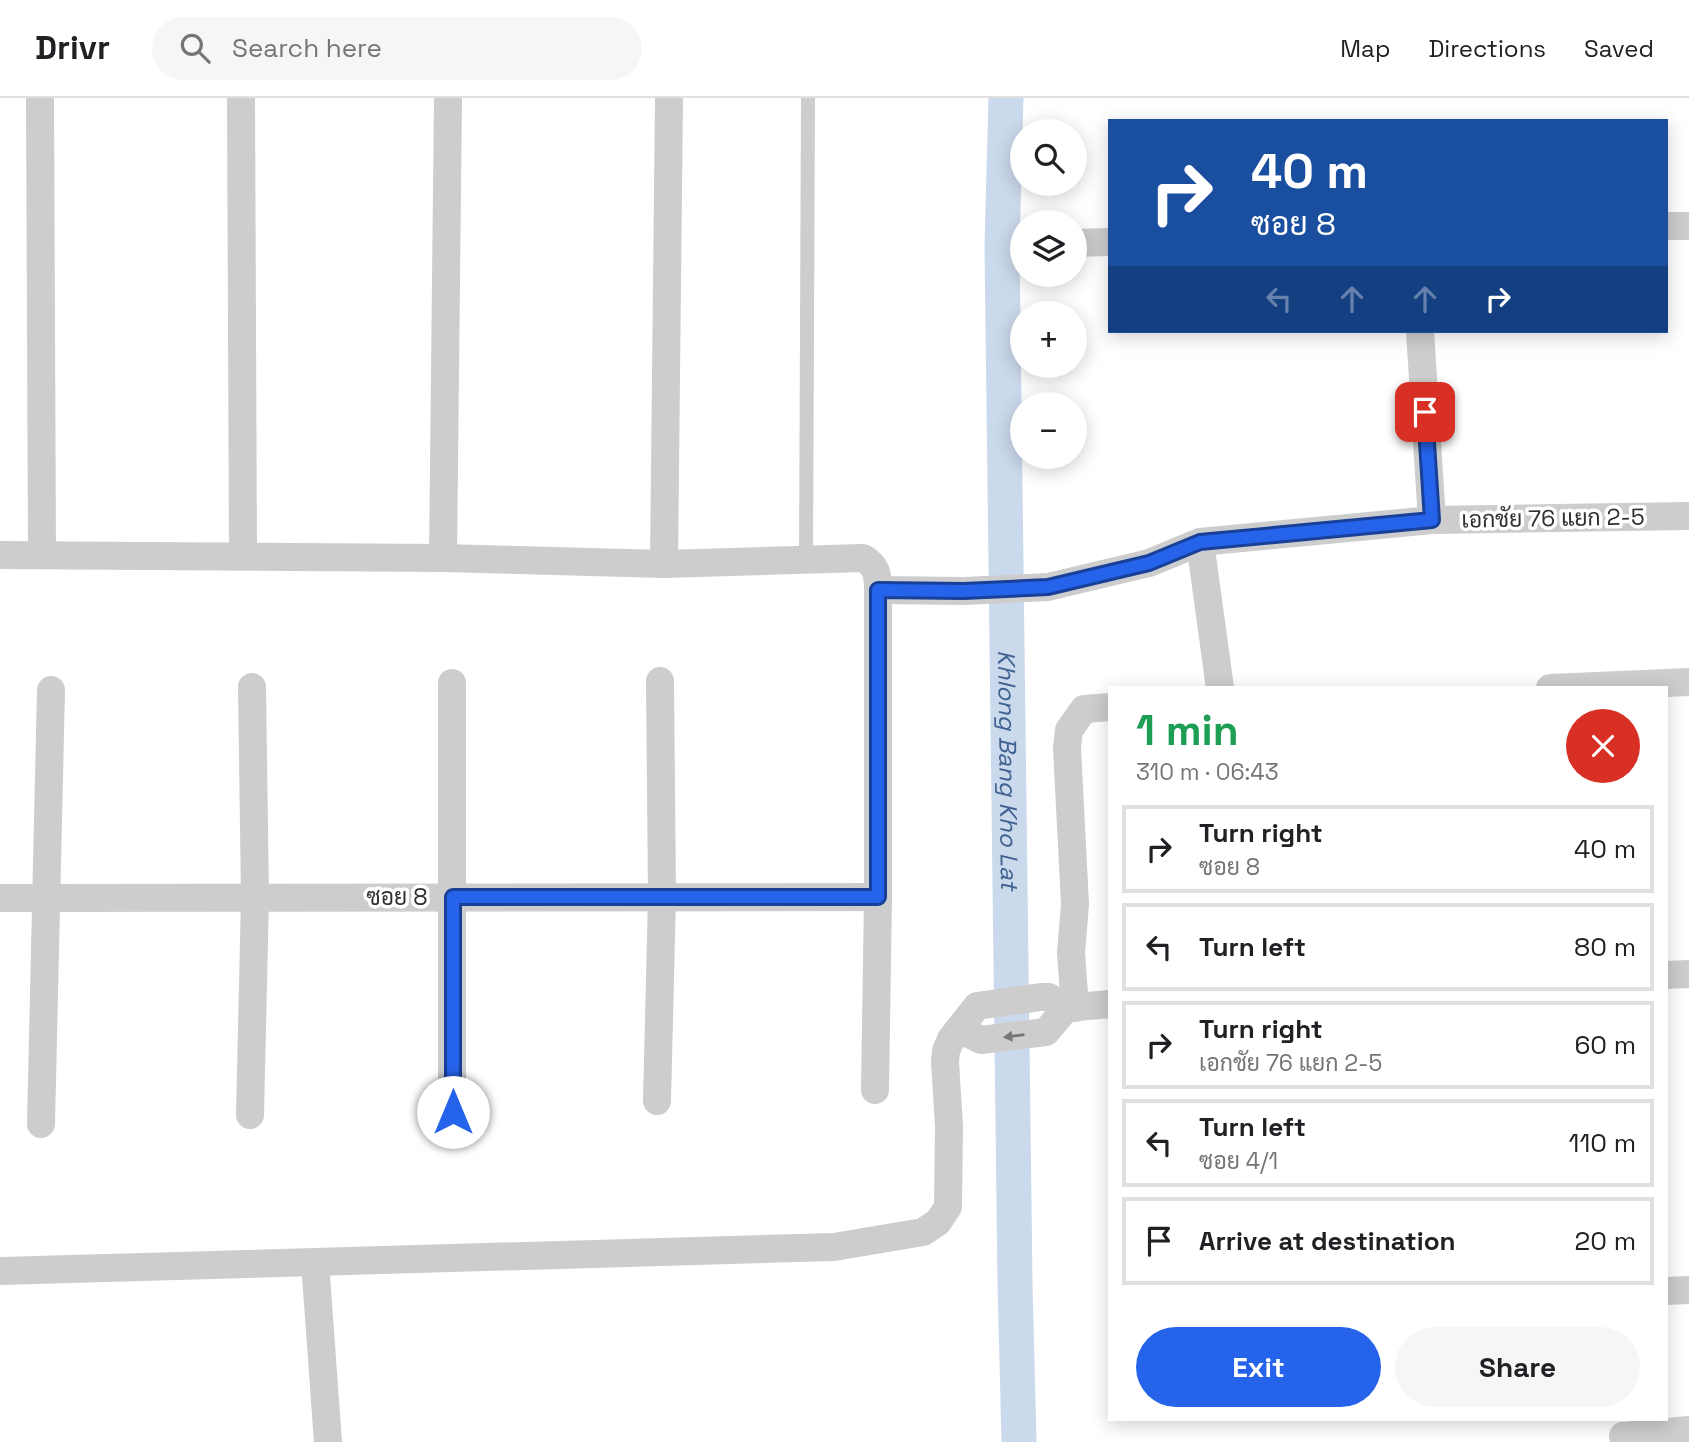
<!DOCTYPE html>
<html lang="en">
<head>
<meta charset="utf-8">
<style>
	:root { --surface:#fff; --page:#f6f6f6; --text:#202124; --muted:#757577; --line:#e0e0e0; --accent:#2563eb }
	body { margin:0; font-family:"Space Grotesk",Sarabun,sans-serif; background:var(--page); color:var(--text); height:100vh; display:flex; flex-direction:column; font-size:26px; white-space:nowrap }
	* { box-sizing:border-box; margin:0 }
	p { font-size:23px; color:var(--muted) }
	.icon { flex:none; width:38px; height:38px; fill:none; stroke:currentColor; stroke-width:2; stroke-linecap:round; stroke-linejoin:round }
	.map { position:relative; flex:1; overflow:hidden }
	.side { position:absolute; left:1108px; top:588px; width:560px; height:735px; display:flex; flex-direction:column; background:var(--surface); border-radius:0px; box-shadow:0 4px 18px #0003 }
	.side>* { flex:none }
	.guide { position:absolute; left:1108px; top:21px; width:560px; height:214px; border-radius:0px; box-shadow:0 4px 18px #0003; background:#1a4fa0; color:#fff; overflow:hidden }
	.controls { position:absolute; left:1010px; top:21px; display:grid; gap:14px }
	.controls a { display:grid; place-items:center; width:77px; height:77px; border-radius:50%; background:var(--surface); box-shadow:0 4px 18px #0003; font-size:35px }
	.pin { position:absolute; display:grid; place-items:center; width:60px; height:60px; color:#fff; margin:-30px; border-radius:14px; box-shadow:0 4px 10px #0006 }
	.me { position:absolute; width:77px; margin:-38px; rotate:0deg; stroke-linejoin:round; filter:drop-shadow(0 0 5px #0008) }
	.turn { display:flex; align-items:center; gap:24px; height:147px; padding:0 28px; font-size:32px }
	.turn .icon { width:91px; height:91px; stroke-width:2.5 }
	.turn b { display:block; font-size:49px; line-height:60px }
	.lanes { display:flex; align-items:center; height:66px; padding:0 28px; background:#0003; justify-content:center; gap:35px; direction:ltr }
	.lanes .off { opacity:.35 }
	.round { display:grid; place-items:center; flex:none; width:74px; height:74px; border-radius:37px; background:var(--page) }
	.summary { display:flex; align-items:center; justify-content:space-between; height:119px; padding:0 28px }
	h1 { font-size:42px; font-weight:700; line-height:52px; color:#1e9e55 }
	.action { display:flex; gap:14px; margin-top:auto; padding:14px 28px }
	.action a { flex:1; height:80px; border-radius:42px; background:var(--accent); color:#fff; font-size:28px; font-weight:700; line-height:80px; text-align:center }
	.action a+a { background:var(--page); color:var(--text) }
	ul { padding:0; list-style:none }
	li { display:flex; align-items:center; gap:21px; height:88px; margin:0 14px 10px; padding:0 14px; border:4px solid var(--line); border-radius:0px }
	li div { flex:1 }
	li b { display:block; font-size:26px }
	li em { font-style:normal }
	header { display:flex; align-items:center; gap:42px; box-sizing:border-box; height:98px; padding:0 35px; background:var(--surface); border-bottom:2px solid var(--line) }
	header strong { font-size:33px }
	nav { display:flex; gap:38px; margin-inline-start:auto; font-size:24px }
	.search { width:490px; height:63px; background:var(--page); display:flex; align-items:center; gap:18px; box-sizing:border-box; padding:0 24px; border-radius:38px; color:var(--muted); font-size:26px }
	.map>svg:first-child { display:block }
</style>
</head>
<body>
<header>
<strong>Drivr</strong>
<div class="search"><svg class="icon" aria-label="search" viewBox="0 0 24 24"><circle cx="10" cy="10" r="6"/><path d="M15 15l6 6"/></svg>Search here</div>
<nav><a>Map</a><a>Directions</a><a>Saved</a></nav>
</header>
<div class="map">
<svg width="1689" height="1344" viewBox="0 0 1689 1344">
	<rect width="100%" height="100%" fill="#fff"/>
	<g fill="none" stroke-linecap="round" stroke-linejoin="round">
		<path stroke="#cbd9ec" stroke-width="35" id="s1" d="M1006,0L1002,148L1015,1185L1019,1344"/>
		<path stroke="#cdcdcd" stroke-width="14" d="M806,462L808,0"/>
		<g stroke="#cdcdcd" stroke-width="28">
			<path d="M40,0L42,457"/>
			<path d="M241,0L243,457"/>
			<path d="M1666,128H1689"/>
			<path d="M1074,145L1110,144"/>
			<path d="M1420,233L1432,422"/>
			<path d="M1200,444L1220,590"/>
			<path d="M0,457L443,460L664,466L863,460C877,468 878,477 878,492V799L875,992"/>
			<path d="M443,460L448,0"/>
			<path d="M664,466L669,0"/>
			<path d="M878,492L964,493L1048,489L1149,465L1200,444L1432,422L1689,418"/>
			<path d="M452,585V1014"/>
			<path d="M1550,590L1689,584"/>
			<path d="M0,800L878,799"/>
			<path d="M1666,877L1689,876"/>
			<path d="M1066,910L1110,906"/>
			<path d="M1075,910L1071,855L1075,806L1067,650L1069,632L1084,611L1110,609"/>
			<path d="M959,931L981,942L1046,934L1066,910"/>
			<path d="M657,1003L662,798L660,583"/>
			<path d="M250,1017L255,799L252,589"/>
			<path d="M41,1026L51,592"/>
			<path d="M315,1164L328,1344"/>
			<path d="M0,1173L834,1149L923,1134L938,1124L948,1109L949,1029L945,963L946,953L951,941L977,908L1041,899H1049L1066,910"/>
			<path d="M1666,1193L1689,1192"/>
			<path d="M1623,1338L1689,1332"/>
		</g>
	</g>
	<defs><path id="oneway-solid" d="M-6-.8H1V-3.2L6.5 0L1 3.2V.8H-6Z" transform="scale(1.75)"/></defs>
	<use fill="#777" href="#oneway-solid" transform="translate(1014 938) rotate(173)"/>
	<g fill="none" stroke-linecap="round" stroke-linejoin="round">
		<defs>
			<path id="route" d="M453,1014V799H878V492L964,493L1048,489L1149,465L1200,444L1432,422L1425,314"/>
		</defs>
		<use href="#route" stroke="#184099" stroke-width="18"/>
		<use href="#route" stroke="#2563eb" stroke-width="12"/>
	</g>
	<g text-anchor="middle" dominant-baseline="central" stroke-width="7" stroke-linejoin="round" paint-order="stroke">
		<g font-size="23" fill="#303030" stroke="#fff">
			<text transform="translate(1553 420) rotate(-1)">เอกชัย 76 แยก 2-5</text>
			<text x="397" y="799">ซอย 8</text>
		</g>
		<g font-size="24" font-style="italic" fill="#3f6291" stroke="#fff">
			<text stroke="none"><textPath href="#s1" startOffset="672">Khlong Bang Kho Lat</textPath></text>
		</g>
	</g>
</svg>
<div class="controls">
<a><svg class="icon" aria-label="search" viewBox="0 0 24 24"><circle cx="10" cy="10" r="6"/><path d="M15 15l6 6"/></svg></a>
<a><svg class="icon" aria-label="layers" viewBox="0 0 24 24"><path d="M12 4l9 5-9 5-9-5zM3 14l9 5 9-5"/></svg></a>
<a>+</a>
<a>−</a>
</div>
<div class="pin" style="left:1425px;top:314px;background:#d93025"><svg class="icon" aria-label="arrive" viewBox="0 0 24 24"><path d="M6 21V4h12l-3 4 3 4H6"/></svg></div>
<svg class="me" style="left:453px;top:1014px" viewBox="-20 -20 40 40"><circle r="19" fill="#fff"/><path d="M0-13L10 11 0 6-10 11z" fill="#2563eb"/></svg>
<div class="guide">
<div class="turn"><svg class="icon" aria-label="right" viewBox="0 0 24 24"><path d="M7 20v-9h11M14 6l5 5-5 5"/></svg><div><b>40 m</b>ซอย 8</div></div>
<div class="lanes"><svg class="icon off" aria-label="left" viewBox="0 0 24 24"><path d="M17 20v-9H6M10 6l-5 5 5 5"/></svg><svg class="icon off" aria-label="ahead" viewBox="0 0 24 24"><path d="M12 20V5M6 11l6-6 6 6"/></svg><svg class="icon off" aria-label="ahead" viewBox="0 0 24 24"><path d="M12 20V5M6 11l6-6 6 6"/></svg><svg class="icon" aria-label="right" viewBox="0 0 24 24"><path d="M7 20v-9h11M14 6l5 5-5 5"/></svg></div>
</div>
<section class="side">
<div class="summary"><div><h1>1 min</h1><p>310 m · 06:43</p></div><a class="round" style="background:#d93025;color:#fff"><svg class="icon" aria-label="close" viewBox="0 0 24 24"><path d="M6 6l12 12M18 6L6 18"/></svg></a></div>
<ul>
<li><svg class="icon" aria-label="right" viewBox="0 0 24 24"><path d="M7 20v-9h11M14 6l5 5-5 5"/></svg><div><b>Turn right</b><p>ซอย 8</p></div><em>40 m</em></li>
<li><svg class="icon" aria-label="left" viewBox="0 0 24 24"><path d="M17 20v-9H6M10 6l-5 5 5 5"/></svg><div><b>Turn left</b></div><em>80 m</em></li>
<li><svg class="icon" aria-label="right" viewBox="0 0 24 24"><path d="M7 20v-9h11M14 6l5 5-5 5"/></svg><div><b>Turn right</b><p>เอกชัย 76 แยก 2-5</p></div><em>60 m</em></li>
<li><svg class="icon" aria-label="left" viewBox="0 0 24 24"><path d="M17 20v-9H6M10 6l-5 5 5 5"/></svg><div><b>Turn left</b><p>ซอย 4/1</p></div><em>110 m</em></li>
<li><svg class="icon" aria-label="arrive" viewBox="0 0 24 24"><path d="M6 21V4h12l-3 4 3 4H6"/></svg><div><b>Arrive at destination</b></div><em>20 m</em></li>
</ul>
<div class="action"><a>Exit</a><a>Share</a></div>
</section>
</div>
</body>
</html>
